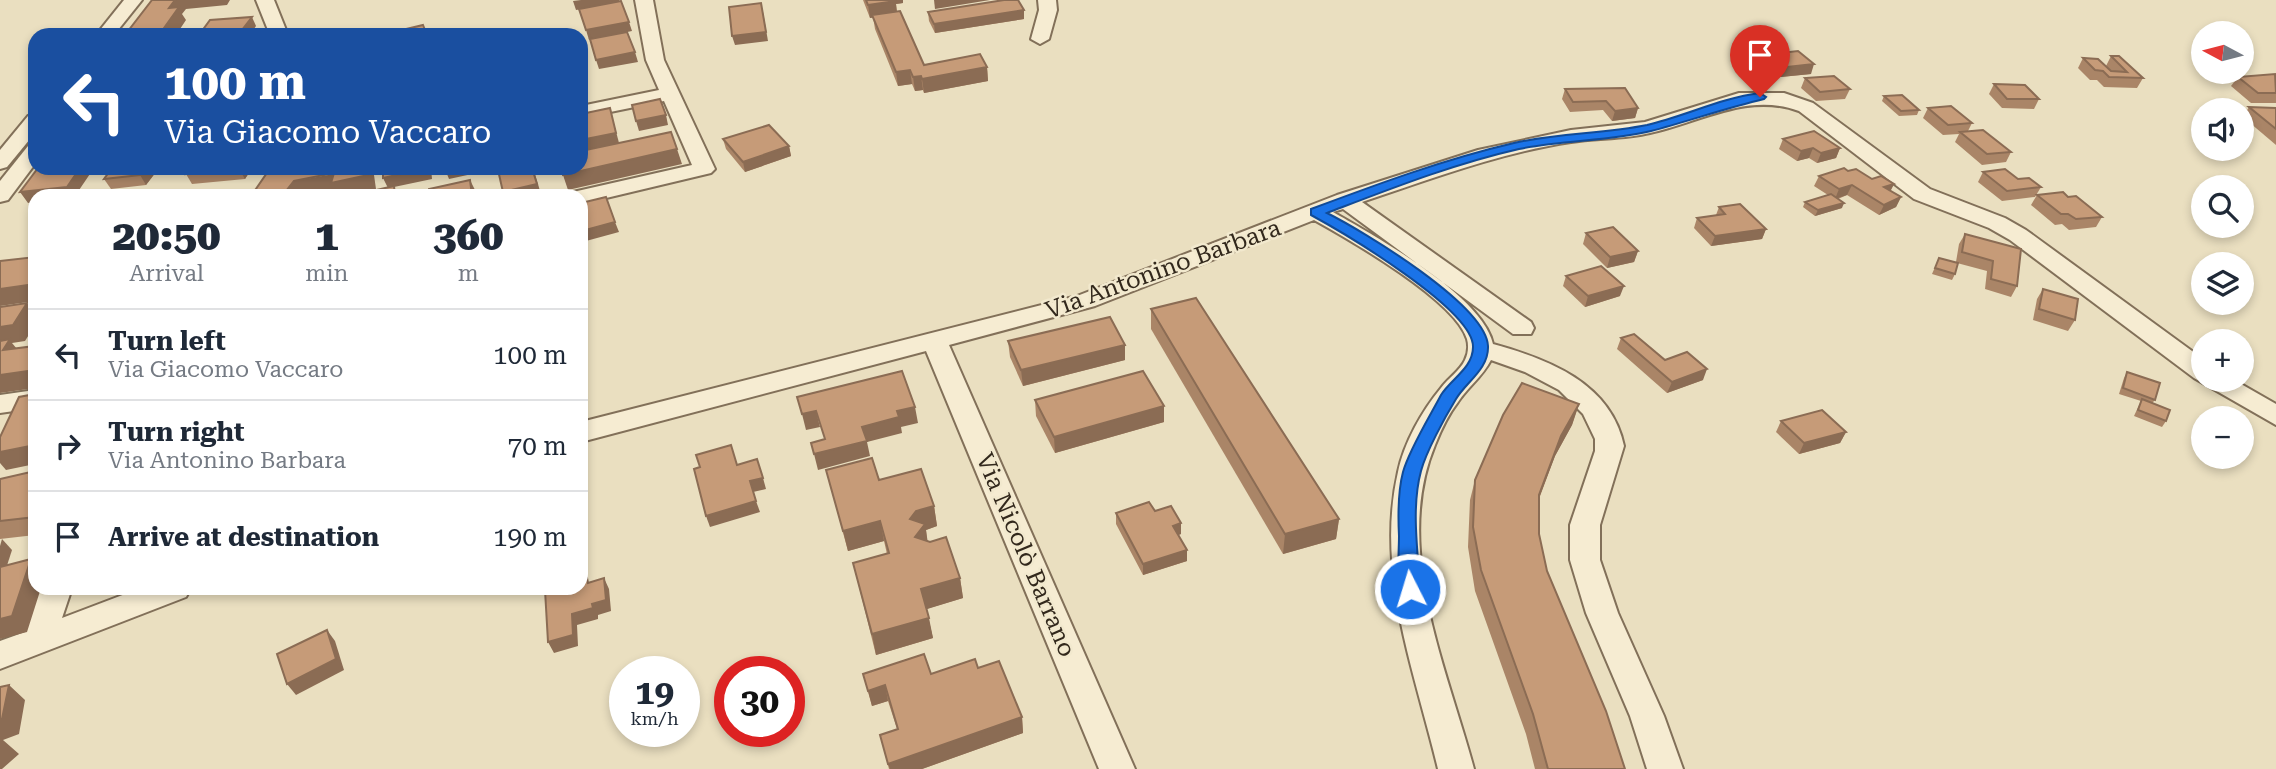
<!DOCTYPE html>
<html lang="en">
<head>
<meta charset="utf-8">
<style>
	:root { --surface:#fff; --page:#f2f2f3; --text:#1f2937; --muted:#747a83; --line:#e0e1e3 }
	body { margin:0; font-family:"Roboto Serif",serif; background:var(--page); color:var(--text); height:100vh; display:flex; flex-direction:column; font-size:26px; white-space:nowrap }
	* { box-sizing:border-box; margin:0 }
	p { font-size:23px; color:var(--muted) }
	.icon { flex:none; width:38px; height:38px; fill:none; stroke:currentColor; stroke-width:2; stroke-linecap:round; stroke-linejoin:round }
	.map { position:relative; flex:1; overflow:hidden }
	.panel { position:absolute; left:28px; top:189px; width:560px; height:406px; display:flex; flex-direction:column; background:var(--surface); border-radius:21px; box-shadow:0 4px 10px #0003 }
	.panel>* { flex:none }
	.guide { position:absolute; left:28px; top:28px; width:560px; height:147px; border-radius:21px; box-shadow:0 4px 10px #0003; background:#1a4fa0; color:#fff; overflow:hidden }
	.needle { width:46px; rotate:277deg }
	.buttons { position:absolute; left:2191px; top:21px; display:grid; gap:14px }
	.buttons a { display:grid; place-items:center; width:63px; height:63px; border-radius:50%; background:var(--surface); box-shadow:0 4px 10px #0003; font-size:35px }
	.speed { position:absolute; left:609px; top:656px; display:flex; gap:14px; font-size:35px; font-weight:700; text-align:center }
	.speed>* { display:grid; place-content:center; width:91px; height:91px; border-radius:50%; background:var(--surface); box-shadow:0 4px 10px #0003; line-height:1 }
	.speed small { font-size:18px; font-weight:400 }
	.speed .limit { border:10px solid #d22; background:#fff; color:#111 }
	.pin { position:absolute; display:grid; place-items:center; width:60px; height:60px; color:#fff; margin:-72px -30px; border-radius:50% 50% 50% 0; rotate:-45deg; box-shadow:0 0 7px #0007 }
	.pin .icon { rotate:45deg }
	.me { position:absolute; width:77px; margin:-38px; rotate:355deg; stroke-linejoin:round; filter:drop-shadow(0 0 5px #0008) }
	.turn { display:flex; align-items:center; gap:24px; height:147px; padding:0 21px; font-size:32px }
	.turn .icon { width:91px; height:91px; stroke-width:2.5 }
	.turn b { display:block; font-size:49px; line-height:60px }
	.eta { display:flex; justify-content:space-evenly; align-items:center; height:119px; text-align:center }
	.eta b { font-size:42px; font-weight:800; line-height:49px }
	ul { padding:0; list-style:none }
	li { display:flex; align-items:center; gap:21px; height:91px; padding:0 21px; border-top:2px solid var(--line) }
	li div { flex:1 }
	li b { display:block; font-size:26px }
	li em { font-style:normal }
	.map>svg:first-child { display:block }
</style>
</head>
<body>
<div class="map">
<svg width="2276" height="769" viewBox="0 0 2276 769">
	<rect width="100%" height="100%" fill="#eadfc0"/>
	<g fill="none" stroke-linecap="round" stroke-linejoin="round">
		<defs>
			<g id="minor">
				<path d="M124,0H142L114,35H96Z"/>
				<path d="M256,0H274L288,35H270Z"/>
				<path d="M635,0H653L664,60L715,169L711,173L581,204V196H571L573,192L692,165L664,101L581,118V106L659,90L646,60Z"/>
				<path d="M1038,0H1056L1057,10L1049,39L1040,44L1031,39L1039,10Z"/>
				<path d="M1739,93H1784L1813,103L1930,189L2005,218L2026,230L2203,359V380H2234L2276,404V425L2194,378L2010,240L1989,228L1914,199L1799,111C1747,92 1701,122 1650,133C1625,139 1597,138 1571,142C1499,153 1431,179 1362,202L1531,322L1534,328L1531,334H1513L1343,209L1333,212C1375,236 1483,296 1493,344C1548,359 1611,383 1624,446L1600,525V560L1618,613L1664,716L1683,769H1647L1630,716L1586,613L1570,560V525L1595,451V439L1583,414L1559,390L1525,372L1491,360C1482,377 1468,387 1458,402C1448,415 1441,430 1435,445C1392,548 1447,668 1474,769H1438C1415,672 1375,573 1398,472C1404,443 1422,411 1441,388C1448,378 1460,371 1465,360C1468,354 1469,346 1467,339C1455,300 1350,240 1314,220L1095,306L949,345L1135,769H1099L926,351L581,442V422L1077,296L1337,195L1478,150L1571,130L1645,122Z"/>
				<path d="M35,114V133L7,167L0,169V150L28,116Z"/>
				<path d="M35,144V164L8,200L0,202V181L28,146Z"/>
				<path d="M35,390V408L0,413V395Z"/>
				<path d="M40,588H72L62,618L141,588H191L186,597L0,669V641L25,632Z"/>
			</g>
		</defs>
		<use href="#minor" stroke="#827059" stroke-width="4"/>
		<use href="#minor" fill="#f6ecd2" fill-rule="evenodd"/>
	</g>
	<g fill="#aa8567">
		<path d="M863,0H903V3L896,4L897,12L924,65L987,67L988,81L924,93L923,90L915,91L912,84L898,86L875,29L873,17L870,18Z"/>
		<path d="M1024,10V19L935,33L929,21L928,12Z"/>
		<path d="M2111,56L2143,78L2137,88L2104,87L2097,80H2090L2078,68L2083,58L2106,66Z"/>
		<path d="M1737,58L1811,74L1749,80L1734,67Z"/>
		<path d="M2276,75V103H2251L2231,86L2238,77Z"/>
		<path d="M1805,78L1850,89L1845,99L1816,101L1801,88Z"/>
		<path d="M1994,84L2039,99L2034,109L2002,108L1989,94Z"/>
		<path d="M1565,89L1638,108L1635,118L1612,121L1603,110L1570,112L1562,99Z"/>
		<path d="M1884,96L1919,110L1917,115L1899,116L1882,101Z"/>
		<path d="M2249,107L2276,108V145L2243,117Z"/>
		<path d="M1928,108L1972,123L1968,131L2011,152L2006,162L1982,165L1955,142L1959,134L1943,135L1923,118Z"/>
		<path d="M723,139L789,146L791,156L745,172L726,149Z"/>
		<path d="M1783,139L1840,148L1836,158L1817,163L1809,158L1797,161L1779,149Z"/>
		<path d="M159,168L146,185L111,189L104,179Z"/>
		<path d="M190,168H252L245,179L192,184L186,174Z"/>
		<path d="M1848,171L1872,179L1894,184L1890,191L1901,197L1896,207L1879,215L1847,195L1838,199L1842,208L1815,216L1803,207L1805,202L1828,195L1814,186L1819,176Z"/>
		<path d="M1983,172L2018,179L2041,187L2035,197L2002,201L1978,182Z"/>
		<path d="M2037,195L2068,197L2102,217L2096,227L2069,230L2062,224L2055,225L2031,205Z"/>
		<path d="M1719,207L1766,229L1762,239L1711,246L1694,228L1697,218L1716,215Z"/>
		<path d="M1586,233L1638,251L1634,262L1607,268L1583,244Z"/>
		<path d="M1965,234L2021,249L2017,286L2011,297L1985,289L1987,271L1957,263L1955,274L1952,280L1932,274L1939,258L1956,262L1959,244Z"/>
		<path d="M1566,276L1620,296L1585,307L1563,286Z"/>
		<path d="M2043,289L2075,320L2068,331L2033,320L2037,299Z"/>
		<path d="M1151,309L1339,519L1336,539L1283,554L1151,329Z"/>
		<path d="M1621,338L1665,360L1703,380L1667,393L1617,349Z"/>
		<path d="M1008,341L1125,345V360L1023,386L1010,357Z"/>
		<path d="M2127,372L2155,400L2152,403L2166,421L2162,427L2134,416L2141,401L2119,394L2124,378Z"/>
		<path d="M1035,400L1164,422L1055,453L1036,416Z"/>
		<path d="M1579,404L1572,425L1555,456L1539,499V534L1547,571L1625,769H1535L1526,734L1475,591L1468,547L1470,500L1475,480Z"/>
		<path d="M1781,421L1846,432L1840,443L1799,454L1776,432Z"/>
		<path d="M826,470L879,480L934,506L937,526L926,530L927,541L960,578L963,598L926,609L933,638L876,655L853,563L887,554L884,541L848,551Z"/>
		<path d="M35,471V535L0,539V479Z"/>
		<path d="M1155,511L1181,523V534L1178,535L1187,550V561L1143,575L1116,524V513Z"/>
		<path d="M978,668L1022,717L1023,733L922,769H889L880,735L897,729L888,701L872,706L863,674H931Z"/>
	</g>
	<g fill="#8b6c54">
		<path d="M175,0H230L227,5L186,9L182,14L186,20L176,35H159L169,8Z"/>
		<path d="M581,0H619L620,3L576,10L573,1Z"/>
		<path d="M893,0H903V3L896,4L897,14L870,18L868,5Z"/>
		<path d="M934,0H990L935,9Z"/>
		<path d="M1024,10V19L935,33L934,24Z"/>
		<path d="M763,12L768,41L735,45L732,36Z"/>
		<path d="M252,17L256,26L250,35H238Z"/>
		<path d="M629,22L632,31L589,40L586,30Z"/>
		<path d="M635,52L638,62L599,69L596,60Z"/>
		<path d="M1814,64L1811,74L1749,80L1753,71Z"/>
		<path d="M987,67L988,81L924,93L922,79Z"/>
		<path d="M910,70L912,84L898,86L896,72Z"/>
		<path d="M921,76L923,90L915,91L913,77Z"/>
		<path d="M610,108L619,143L585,150L581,140Z"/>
		<path d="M1638,108L1635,118L1612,121L1615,111Z"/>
		<path d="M666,115L668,125L639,131L636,121Z"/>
		<path d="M789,146L791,156L745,172L743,162Z"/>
		<path d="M1813,148L1809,158L1797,161L1801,151Z"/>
		<path d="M1840,148L1836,158L1817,163L1821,153Z"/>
		<path d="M677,149L682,164L568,190L563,175Z"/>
		<path d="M80,168H94L75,196H35V202L28,203L20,192Z"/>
		<path d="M145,168H159L146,185L140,175Z"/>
		<path d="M240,168H252L245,179L239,169Z"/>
		<path d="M368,168H373L376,189L345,196H338L335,189L301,196H282L294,181Z"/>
		<path d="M428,168H431L432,179L394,187L398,196H395L388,188L383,178Z"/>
		<path d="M448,168H485L486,171L449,179L445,169Z"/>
		<path d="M533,168L541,194L533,196H505L503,192Z"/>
		<path d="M470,180L475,190V196H472Z"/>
		<path d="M1894,184L1889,194L1884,187Z"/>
		<path d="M1852,185L1847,195L1835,199L1839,189Z"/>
		<path d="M1901,197L1896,207L1879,215L1884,205Z"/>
		<path d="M1844,203L1842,208L1815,216L1818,210Z"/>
		<path d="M615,222L619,232L586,241L582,231Z"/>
		<path d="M1766,229L1762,239L1711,246L1715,236Z"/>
		<path d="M1638,251L1634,262L1607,268L1610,257Z"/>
		<path d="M35,284V301L0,306V289Z"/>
		<path d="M1624,286L1620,296L1585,307L1588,296Z"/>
		<path d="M27,303L35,313V325L25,341L12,343L22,355L15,366L0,345V327Z"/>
		<path d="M1125,345V360L1023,386L1021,370Z"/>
		<path d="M1707,369L1703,380L1667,393L1672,382Z"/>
		<path d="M35,370V388L0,393V375Z"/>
		<path d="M1579,404L1572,425L1555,456L1532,516L1561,436Z"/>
		<path d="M1164,406V422L1055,453L1054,437Z"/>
		<path d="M915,407L918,423L901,427L902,433L867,442L870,456L818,470L814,454L862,427L897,411Z"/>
		<path d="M816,411L820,427L806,430L802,414Z"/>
		<path d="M1846,432L1840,443L1799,454L1804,443Z"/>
		<path d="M35,445V464L6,470L0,463V452Z"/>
		<path d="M763,478L766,489L753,492L750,481Z"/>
		<path d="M756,501L760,512L710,527L706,516Z"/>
		<path d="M934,506L937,526L926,530L928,544L919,557L910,519L916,511Z"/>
		<path d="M1339,519L1336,539L1283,554L1285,534Z"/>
		<path d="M880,521L884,541L848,551L843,531Z"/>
		<path d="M1181,523V534L1173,537V526Z"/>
		<path d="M2,539L12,550L2,581H0V546Z"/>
		<path d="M1187,550V561L1143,575V564Z"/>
		<path d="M31,559L35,564V588H41L27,632L0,639V619Z"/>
		<path d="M604,578L609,589L611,611L598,615V619L577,625L578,646L554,653L548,642L572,614L592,604Z"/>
		<path d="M960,578L963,598L924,610L921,589Z"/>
		<path d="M929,618L933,638L876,655L872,634Z"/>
		<path d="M327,630L335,641L344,670L296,695L287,684Z"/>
		<path d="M9,685L25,700L19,734L3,740L19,754L2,769H0V719Z"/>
		<path d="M885,685L888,701L872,706L868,691Z"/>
		<path d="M1022,717L1023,733L922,769H890L888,764Z"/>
	</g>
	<g fill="#c69b78" stroke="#8b6c54" stroke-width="2">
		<path d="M152,0H175L169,8L179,7L159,35H125Z"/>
		<path d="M866,0H895L896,1L868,5Z"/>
		<path d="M1004,0H1018L1024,10L934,24L928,12Z"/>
		<path d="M621,1L629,22L586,30L579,9Z"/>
		<path d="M761,3L766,32L732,36L729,7Z"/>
		<path d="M900,11L924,65L980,54L987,67L922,79L921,76L913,77L910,70L896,72L872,15Z"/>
		<path d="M252,17L238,35H199L210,20Z"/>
		<path d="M423,25L427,35H400L398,31Z"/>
		<path d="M627,32L635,52L596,60L590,39Z"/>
		<path d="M1798,51L1814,64L1753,71L1737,58Z"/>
		<path d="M2111,56H2119L2143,78L2109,77L2103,71L2095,70L2083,58L2098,59L2111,71L2127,72Z"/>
		<path d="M2275,74L2276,93H2258L2238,77Z"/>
		<path d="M1834,76L1850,89L1820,92L1805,78Z"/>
		<path d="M1994,84L2025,85L2039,99H2007Z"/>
		<path d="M1625,88L1638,108L1615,111L1606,101L1573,102L1565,89Z"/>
		<path d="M1902,95L1919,110L1901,111L1884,96Z"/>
		<path d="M660,99L666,115L636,121L632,105Z"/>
		<path d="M1951,106L1972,123L1948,125L1928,108Z"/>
		<path d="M2249,107L2276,108V129Z"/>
		<path d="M610,108L616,133L581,140V114Z"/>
		<path d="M769,125L789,146L743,162L723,139Z"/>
		<path d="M1983,130L2011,152L1987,154L1960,132Z"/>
		<path d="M1814,131L1840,148L1821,153L1813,148L1801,151L1783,139Z"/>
		<path d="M671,132L677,149L563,175L561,168H581V151Z"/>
		<path d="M38,168H80L67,187L20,192Z"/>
		<path d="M112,168H145L140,175L104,179Z"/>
		<path d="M190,168H240L239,169L186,174Z"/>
		<path d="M280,168H368V175L331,183L334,173L294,181L282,196H251L269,170Z"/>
		<path d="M383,168H428L383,178Z"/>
		<path d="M506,168H532L537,184L503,192L498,170Z"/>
		<path d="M1844,168L1848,171L1856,169L1872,179L1881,176L1894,184L1884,187L1901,197L1884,205L1852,185L1839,189L1819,176Z"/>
		<path d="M2005,169L2018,179L2029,178L2041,187L2007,191L1983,172Z"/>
		<path d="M470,180L472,196H429V189Z"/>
		<path d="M394,186L395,196H350Z"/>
		<path d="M2063,192L2068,197L2076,196L2102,217L2076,219L2068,214H2061L2037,195Z"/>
		<path d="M1831,194L1844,203L1818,210L1805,202Z"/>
		<path d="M606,197L615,222L582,231L581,203Z"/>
		<path d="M1740,204L1766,229L1715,236L1697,218L1725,214L1719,207Z"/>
		<path d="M1613,227L1638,251L1610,257L1586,233Z"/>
		<path d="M1965,234L2021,249L2017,286L1991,279L1993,261L1962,252Z"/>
		<path d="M35,257V284L0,289V261Z"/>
		<path d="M1939,258L1958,263L1955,274L1935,268Z"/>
		<path d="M1601,266L1624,286L1588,296L1566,276Z"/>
		<path d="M2043,289L2078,299L2075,320L2039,309Z"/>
		<path d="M1196,298L1339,519L1285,534L1151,309Z"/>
		<path d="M27,303L13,325L0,327V307Z"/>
		<path d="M1110,317L1125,345L1021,370L1008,341Z"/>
		<path d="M1634,334L1665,360L1687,352L1707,369L1672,382L1621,338Z"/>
		<path d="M10,339L3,350L35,346V370L0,375V341Z"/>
		<path d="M902,371L915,407L897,411L899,417L862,427L867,441L814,454L811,443L825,439L816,411L802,414L797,397Z"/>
		<path d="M1143,371L1164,406L1054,437L1035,400Z"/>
		<path d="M2127,372L2160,383L2155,400L2123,388Z"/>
		<path d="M1522,383L1579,404L1561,436L1539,495V534L1547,571L1606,711L1625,769H1548L1533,714L1481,570L1473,527L1475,480L1503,415Z"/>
		<path d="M35,394V445L0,452V437L19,397Z"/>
		<path d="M2142,399L2170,410L2166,421L2138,410Z"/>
		<path d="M1822,410L1846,432L1804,443L1781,421Z"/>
		<path d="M731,445L737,465L757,459L763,478L750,481L756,501L706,516L694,469L700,467L696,455Z"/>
		<path d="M872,458L879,480L921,469L934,506L916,511L910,519L925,524L915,537L930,542L946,537L960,578L921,589L929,618L872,634L853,563L889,553L880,521L843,531L826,470Z"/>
		<path d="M35,471V517L0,521V479Z"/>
		<path d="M1149,502L1155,511L1171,506L1181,523L1173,526L1187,550L1143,564L1116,513Z"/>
		<path d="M31,559L12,616L0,619V567Z"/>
		<path d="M587,578L588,583L604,578L606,600L592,604L593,608L572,614L573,635L548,642L545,590L551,588H581V579Z"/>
		<path d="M327,630L336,659L287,684L277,654Z"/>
		<path d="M924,654L931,674L975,659L978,668L999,661L1022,717L888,764L880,735L898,729L885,685L868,691L863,674Z"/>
		<path d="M9,685L2,719H0V687Z"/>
	</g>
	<path fill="#1a73e8" stroke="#114b97" stroke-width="2" d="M1760,93L1766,97L1764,99C1726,108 1689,121 1651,131C1612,141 1562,140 1519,149C1453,164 1390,189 1327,213C1363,231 1486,305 1488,346C1489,369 1466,382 1456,399C1445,417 1426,452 1421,471C1411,508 1418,551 1420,589L1417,594H1403C1396,579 1399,553 1399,536C1398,516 1398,491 1403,472C1409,450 1430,416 1441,395C1451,379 1473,368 1473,347C1474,310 1344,233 1311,215V209C1378,184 1445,159 1514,143C1558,133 1603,134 1647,125C1685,116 1721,98 1760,93Z"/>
	<g text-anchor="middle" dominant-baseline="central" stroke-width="5" stroke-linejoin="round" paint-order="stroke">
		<g font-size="24" fill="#32281c" stroke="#f2e9ce">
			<text transform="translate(1163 269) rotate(-20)">Via Antonino Barbara</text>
			<text transform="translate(1026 555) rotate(67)">Via Nicolò Barrano</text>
		</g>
	</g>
</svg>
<div class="buttons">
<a><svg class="needle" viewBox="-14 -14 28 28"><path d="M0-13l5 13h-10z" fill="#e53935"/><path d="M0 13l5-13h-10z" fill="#747a83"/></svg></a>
<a><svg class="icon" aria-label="sound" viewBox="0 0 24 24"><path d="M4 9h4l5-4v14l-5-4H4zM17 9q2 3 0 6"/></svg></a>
<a><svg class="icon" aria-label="search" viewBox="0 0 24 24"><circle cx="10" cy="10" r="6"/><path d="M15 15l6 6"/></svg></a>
<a><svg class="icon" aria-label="layers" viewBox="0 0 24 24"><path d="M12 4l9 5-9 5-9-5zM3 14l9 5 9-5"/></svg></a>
<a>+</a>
<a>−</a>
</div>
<div class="speed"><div>19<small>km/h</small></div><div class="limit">30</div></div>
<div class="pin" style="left:1760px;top:97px;background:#d93025"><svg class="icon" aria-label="arrive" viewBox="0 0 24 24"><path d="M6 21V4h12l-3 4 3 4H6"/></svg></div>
<svg class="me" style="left:1410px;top:589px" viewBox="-20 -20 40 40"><circle r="17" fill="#1a73e8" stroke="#fff" stroke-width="3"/><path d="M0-11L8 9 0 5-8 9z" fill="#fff"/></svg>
<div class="guide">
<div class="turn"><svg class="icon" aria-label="left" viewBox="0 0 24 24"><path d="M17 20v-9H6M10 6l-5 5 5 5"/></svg><div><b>100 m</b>Via Giacomo Vaccaro</div></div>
</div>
<section class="panel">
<div class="eta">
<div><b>20:50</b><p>Arrival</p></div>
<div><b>1</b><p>min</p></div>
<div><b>360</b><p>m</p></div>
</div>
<ul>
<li><svg class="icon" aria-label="left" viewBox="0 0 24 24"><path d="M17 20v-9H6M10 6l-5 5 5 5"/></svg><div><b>Turn left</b><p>Via Giacomo Vaccaro</p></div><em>100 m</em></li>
<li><svg class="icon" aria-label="right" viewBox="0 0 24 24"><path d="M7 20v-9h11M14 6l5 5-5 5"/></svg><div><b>Turn right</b><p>Via Antonino Barbara</p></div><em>70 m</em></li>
<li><svg class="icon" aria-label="arrive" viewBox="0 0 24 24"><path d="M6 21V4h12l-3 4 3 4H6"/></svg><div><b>Arrive at destination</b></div><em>190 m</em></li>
</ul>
</section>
</div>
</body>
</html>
